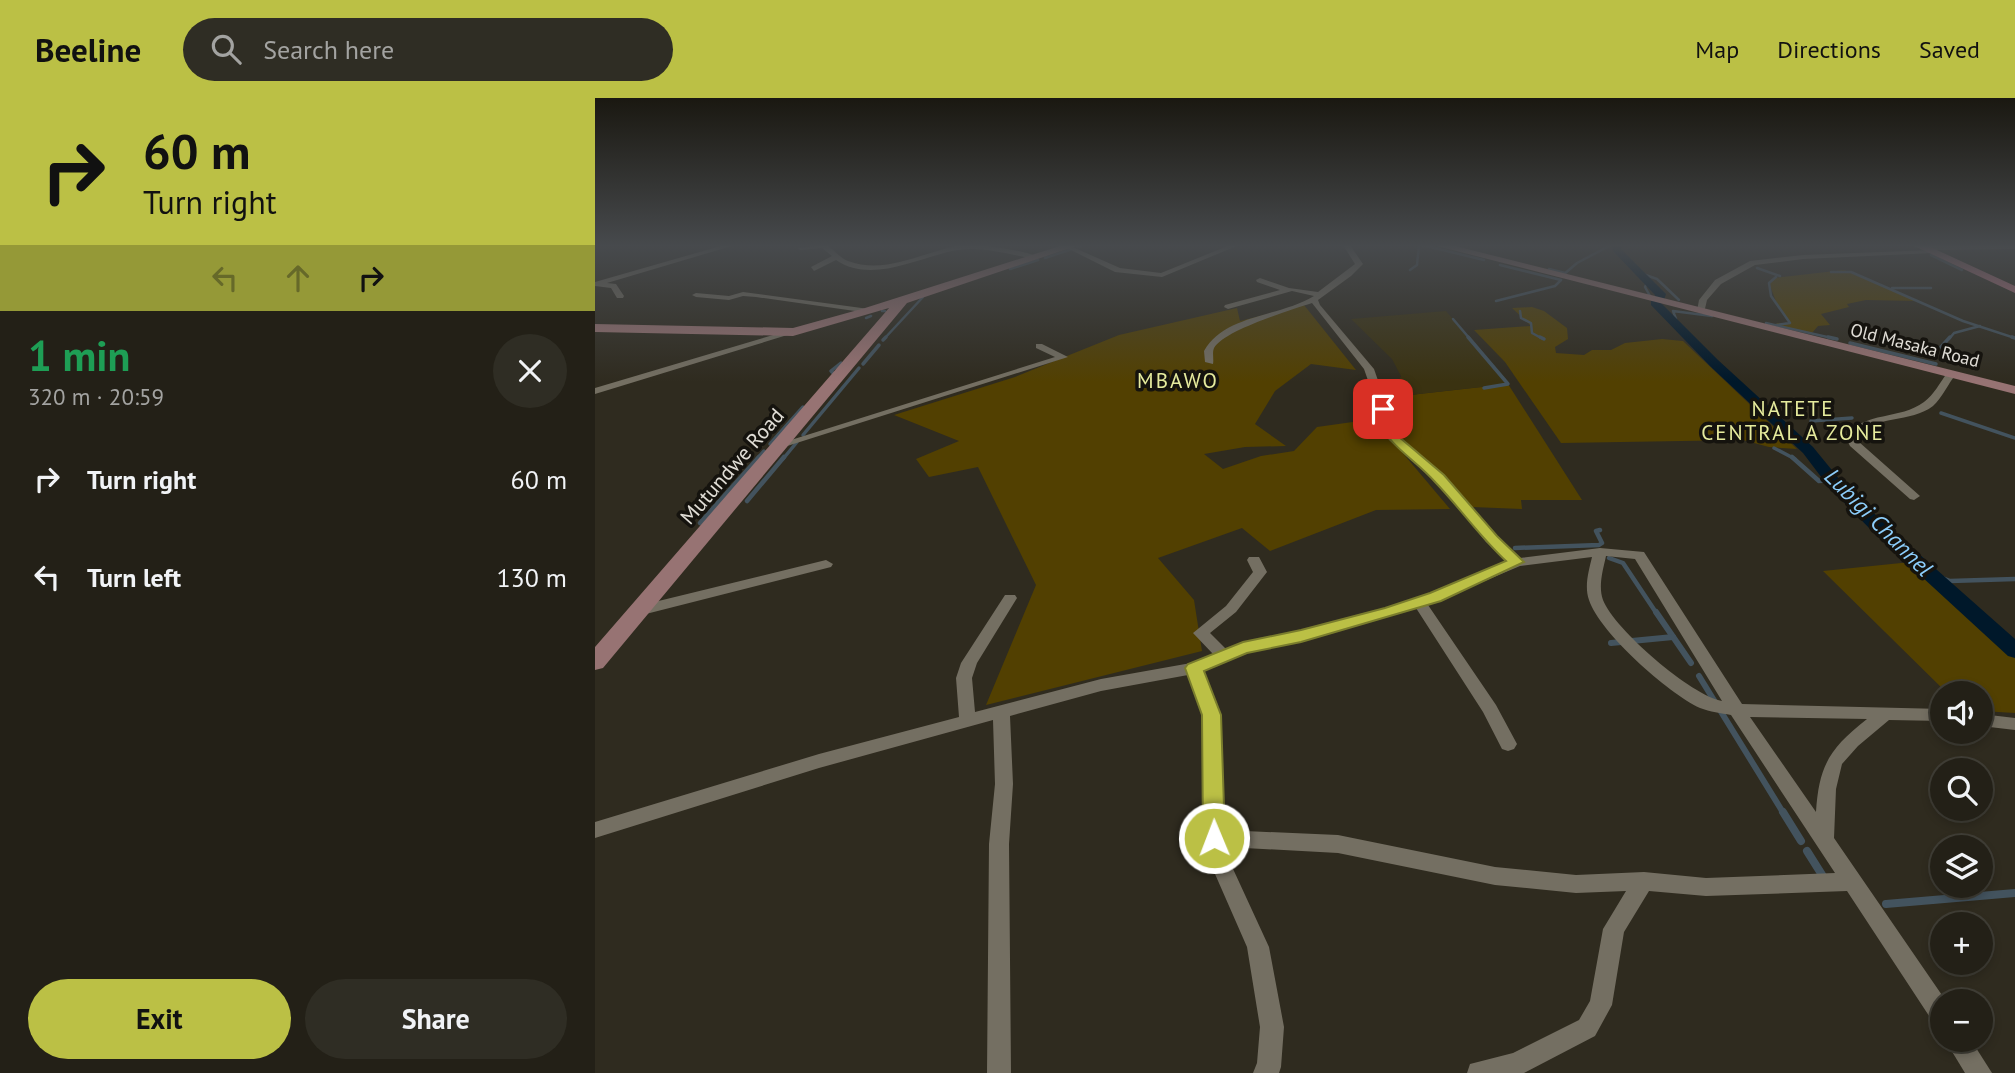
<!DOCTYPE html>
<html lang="en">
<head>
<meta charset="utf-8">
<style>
	:root { --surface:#232017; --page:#2f2d24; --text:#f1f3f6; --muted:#a3a3a1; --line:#403e36; --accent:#bbc045 }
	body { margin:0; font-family:"PT Sans",sans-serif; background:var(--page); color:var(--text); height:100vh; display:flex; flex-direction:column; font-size:26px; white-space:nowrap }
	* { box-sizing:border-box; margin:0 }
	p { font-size:23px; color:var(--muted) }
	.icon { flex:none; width:38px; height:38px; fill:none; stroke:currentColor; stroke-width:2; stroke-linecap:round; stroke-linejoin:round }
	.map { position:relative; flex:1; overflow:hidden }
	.panel { display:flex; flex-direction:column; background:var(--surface); width:595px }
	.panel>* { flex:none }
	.top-card { background:#bbc045; color:#111; overflow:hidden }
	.buttons { position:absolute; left:1335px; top:583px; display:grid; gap:14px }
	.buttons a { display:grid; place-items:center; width:63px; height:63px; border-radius:50%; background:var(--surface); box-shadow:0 4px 10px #0003,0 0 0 2px var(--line); font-size:35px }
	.pin { position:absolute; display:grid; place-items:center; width:60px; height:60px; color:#fff; margin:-30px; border-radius:14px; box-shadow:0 4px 10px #0006 }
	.me { position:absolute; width:77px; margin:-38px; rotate:359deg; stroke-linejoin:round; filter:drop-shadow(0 0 5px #0008) }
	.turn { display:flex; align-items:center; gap:24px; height:147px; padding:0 28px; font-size:32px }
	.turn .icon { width:91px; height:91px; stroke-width:2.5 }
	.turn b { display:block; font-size:49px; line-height:60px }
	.lanes { display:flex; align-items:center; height:66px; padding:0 28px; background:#0003; justify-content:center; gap:35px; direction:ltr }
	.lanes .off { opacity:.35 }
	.round { display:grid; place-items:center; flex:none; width:74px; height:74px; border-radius:37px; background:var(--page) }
	.headline { display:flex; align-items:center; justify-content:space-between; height:119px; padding:0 28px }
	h1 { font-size:42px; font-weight:800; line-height:52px; color:#1e9e55 }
	.button { display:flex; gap:14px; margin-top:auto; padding:14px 28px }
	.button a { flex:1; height:80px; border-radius:42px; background:var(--accent); color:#111; font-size:28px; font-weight:800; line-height:80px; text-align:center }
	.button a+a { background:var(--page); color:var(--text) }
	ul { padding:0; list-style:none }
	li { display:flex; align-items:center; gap:21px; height:98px; padding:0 28px }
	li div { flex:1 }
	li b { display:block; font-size:26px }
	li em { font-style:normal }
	header { display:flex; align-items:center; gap:42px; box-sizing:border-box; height:98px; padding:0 35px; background:var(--accent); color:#111 }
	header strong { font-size:33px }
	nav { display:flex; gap:38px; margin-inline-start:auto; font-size:24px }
	.search { width:490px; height:63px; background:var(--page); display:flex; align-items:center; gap:18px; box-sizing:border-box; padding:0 24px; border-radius:38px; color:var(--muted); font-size:26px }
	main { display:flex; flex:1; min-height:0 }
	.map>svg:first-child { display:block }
</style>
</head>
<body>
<header>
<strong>Beeline</strong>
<div class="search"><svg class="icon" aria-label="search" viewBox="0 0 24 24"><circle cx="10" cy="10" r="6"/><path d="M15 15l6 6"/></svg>Search here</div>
<nav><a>Map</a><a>Directions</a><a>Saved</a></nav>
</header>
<main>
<section class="panel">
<div class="top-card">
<div class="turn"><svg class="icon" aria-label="right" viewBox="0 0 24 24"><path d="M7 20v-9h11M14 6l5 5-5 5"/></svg><div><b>60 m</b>Turn right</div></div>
<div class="lanes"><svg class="icon off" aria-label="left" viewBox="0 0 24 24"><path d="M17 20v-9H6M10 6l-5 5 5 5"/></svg><svg class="icon off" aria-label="ahead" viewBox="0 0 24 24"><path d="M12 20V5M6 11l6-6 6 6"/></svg><svg class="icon" aria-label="right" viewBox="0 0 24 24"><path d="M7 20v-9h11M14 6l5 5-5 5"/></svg></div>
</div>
<div class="headline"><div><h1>1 min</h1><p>320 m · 20:59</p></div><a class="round"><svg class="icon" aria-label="close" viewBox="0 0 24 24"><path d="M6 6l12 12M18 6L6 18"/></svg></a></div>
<ul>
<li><svg class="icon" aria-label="right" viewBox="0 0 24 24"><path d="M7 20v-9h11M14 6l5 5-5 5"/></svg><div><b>Turn right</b></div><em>60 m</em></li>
<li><svg class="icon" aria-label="left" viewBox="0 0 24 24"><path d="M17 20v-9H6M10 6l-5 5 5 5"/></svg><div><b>Turn left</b></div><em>130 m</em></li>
</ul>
<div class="button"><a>Exit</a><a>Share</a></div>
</section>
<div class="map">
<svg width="1420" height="975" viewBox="0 0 1420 975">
	<rect width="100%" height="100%" fill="#2f2b1f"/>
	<g fill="#524001">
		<path d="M1249,172L1322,203L1271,202L1252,206L1254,209L1226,216L1235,227L1223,228L1217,235L1181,227L1182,225H1194L1182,206L1174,185L1179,180Z"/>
		<path d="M709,207L761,272L716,266L680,293L660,326L691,348L650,349L609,356L628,371L666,358L699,353L722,329L779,321L855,411L781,412L675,453L647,430L563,460L599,502L607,553L391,607L441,487L383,369L334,379L321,361L364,343L299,317L420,279L524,237L642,210L645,223Z"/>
		<path d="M937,209L949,213L972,230L973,241L960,249L961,255L989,257L997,252H1016L1030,245L1067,241L1088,243L1202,351L1174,349L1148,342L966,345L910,264L879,232L936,228L917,210Z"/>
		<path d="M913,286L987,402H926L927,411L877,409L846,375L817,352L791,321L798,295L815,297Z"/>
		<path d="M1316,464L1420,557V615L1386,613V595H1352L1228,473Z"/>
	</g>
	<path fill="#3a3211" d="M851,213L913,286L815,297L798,295L806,278L797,261L756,221Z"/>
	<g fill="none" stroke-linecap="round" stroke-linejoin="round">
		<g stroke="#43535e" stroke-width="2.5">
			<path d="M827,147L889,162"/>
			<path d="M482,149L486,148"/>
			<path d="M1336,157L1367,172"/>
			<path d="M450,160L477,151"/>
			<path d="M905,167L966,182"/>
			<path d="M1162,170L1185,178"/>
			<path d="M415,171L443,162"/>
			<path d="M954,171L970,175"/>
			<path d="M815,172L822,167L824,147"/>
			<path d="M1236,174H1256L1368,223L1420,240"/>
			<path d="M1045,175L1062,181L1084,202"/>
			<path d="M968,177L982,165L1016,147"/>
			<path d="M1181,179L1174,185L1176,198L1195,225L1181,227"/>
			<path d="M1052,185L1050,189L1055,198"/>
			<path d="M1297,190H1336"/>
			<path d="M901,203L960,188L966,182"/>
			<path d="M287,213H290"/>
			<path d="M925,213L926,220L936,225L937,235L948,241"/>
			<path d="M271,220L276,218"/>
			<path d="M858,221L875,241"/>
			<path d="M1077,223L1081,221L1078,213L1117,218"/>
			<path d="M1171,225L1241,241"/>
			<path d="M289,241L328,199"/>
			<path d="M1354,241L1359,235L1385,228"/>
		</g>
		<g stroke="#43535e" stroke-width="3.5">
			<path d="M873,239L913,286L889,290"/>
			<path d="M945,239L949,241"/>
			<path d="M1233,239L1242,241"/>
			<path d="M1417,239L1420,240"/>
			<path d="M288,242L291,239"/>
			<path d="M1255,245L1341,266"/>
			<path d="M1346,249L1355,239"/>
			<path d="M268,266L284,247"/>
			<path d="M238,275L236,273L246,265"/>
			<path d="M1346,315L1420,340"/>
			<path d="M1216,323L1257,320"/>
			<path d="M208,337L264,270"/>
			<path d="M175,346L208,309"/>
			<path d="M1179,350L1200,361"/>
			<path d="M162,361L169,353"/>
			<path d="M188,361L202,344"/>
		</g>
		<g stroke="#43535e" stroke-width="4.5">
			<path d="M1197,359L1224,383L1236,382"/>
			<path d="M152,403L189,359"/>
			<path d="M105,425L164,359"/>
			<path d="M920,450L1004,447L1007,445L1001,433L1005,432"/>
			<path d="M1014,460L1028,465L1062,516"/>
			<path d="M1331,474L1355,483L1420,481"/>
		</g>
		<g stroke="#43535e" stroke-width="6">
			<path d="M1061,514L1096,565"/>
			<path d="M1016,545L1078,539"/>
			<path d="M1104,578L1189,716"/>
		</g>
		<g stroke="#43535e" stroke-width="8">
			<path d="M1188,714L1206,743"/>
			<path d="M1212,753L1229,780"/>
			<path d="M1291,806L1420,795"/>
		</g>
		<path fill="#00182a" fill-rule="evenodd" d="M1017,147H1027L1026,151L1071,196L1069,202L1064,203L1123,262L1218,349L1245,382L1289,425L1420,541V560L1413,558L1277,433L1233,388L1208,355L1115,268L1056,207V203L1061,202L1060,197L1018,153Z"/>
		<g fill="#746f62" fill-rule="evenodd">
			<path d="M129,147H140L12,185L21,186L29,198L28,200H22L16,190L0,188V184Z"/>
			<path d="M232,147C239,152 245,160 253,163C291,177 328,154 365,147C379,145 429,152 443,159L440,161C416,157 388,148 363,152C325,158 278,187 241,162L219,173L216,169L237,158L227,150L205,152L202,150Z"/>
			<path d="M473,147L525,170L566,175L635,147H644L567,179L520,174L472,150Z"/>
			<path d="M748,147H755L768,166L756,178L723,202L725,207L779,271L793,311L792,321L802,338L849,378L901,438L925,460L1005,450L1049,454L1147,606L1348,611V623L1294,622L1263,648L1247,666L1241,691L1239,740L1351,903H1348V930L1340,927L1252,793L1111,798L1054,793L1029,834L1017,907L1000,938L929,975H872L875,966L918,955L984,922L995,903L1008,831L1031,793L981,795L900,787L743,755L631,749L633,760L674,849L689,929L686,969L684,975H658L662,965L665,929L652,849L613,760L609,740L608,617L593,577L506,593L415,618L418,686L414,746L416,975H392L394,746L400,686L398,622L224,670L0,740V724L224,656L364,619L361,580L366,565L410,497H420L422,500L382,565L377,580L380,614L506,581L596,565L618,556L598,535L631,508L658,474L652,462L654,459H664L672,474L641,514L615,535L631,551L648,545L706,533L790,510L836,496L913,463L891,444L841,382L794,342L782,321L783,311L769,271L717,205C696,212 629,232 619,250C617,255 619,261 618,266L610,264L609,253C630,216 685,219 719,198L697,193L633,211L629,209L630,207L685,192L662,184L661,182L665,180L694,190L723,194L760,166ZM1011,458L1040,461L1127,603C1097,598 1019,531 1008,502C1003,488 1008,472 1011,458ZM997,459C994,472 989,488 994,502C1005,535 1073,595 1105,610C1115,614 1126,615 1136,617L1240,775L1111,780L1049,774L981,777L900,769L743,737L628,732L624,617L608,573L651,555L706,543L821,510L888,614L907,651L913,653L919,651L922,646L901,607L833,507L925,468ZM1155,619L1272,621C1235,650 1224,667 1221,714Z"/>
			<path d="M1420,147V151L1336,152L1338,155L1208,161L1160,167L1126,186L1112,202L1109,215L1102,213L1104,202L1120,182L1155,163L1208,157L1336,152L1326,151L1328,148Z"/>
			<path d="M148,194L274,211L278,213L274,215L161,199L148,198L134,202L101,199L97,197L101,195L134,198Z"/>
			<path d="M195,232L202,234L0,296V290Z"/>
			<path d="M441,246H447L473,259L189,349L185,350L180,347L460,259L441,250Z"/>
			<path d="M1353,274L1361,276C1353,286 1347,300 1338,308C1316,325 1280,317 1261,338L1264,344L1325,398L1319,402L1315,401L1255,348L1250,338C1270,313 1305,322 1329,304C1339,297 1345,284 1353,274Z"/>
			<path d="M231,462L238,466L236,469L43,518L36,513L43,508Z"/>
			<path d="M1386,616L1420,620V632L1386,628Z"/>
			<path d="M1350,942H1376L1397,975H1370Z"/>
		</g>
		<g fill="#977373" fill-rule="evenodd">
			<path d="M468,147H484L312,205L8,570L0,572V549L294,210L198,238L0,234V226L198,230L270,210Z"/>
			<path d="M838,147H856L1420,288V296Z"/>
		</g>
		<path fill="#ba7785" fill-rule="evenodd" d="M1317,147H1331L1420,188V195Z"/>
	</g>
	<linearGradient id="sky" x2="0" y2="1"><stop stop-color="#1a1811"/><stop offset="0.52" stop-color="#474a4d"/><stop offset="1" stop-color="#474a4d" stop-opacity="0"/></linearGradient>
	<rect width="1420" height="284" fill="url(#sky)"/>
	<path fill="#bbc045" stroke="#7a7d2d" stroke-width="2" d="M784,308L794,311L793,321L803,338L849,377L902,438L929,464L846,503L706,544L652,555L609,573L626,617L630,740L626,747L619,750L611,747L608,740L607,617L590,570L593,566L648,544L706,532L790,510L835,495L911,463C885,439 865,410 841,385C819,360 798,352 781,321Z"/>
	<g text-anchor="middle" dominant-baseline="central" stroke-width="7" stroke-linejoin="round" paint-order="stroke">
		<g font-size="18" fill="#e0ddd6" stroke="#15130e">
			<text transform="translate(1320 247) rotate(14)">Old Masaka Road</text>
		</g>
		<g font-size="21" letter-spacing="2" fill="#e6eb9d" stroke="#15130e">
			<text x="583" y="282">MBAWO</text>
			<text x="1198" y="310">NATETE<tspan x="1198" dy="24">CENTRAL A ZONE</tspan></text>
		</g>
		<g font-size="21" fill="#e0ddd6" stroke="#15130e">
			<text transform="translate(137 368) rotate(-49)">Mutundwe Road</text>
		</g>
		<g font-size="23" font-style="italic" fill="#8ccdfa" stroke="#15130e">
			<text transform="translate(1284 424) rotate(45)">Lubigi Channel</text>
		</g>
	</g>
</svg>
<div class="buttons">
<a><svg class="icon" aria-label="sound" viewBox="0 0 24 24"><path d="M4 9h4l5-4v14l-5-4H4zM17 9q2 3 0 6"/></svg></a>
<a><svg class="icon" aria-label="search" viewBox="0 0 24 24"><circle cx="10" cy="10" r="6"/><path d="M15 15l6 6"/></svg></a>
<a><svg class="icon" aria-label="layers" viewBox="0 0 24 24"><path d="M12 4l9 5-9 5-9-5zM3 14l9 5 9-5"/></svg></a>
<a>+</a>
<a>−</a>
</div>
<div class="pin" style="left:788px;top:311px;background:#d93025"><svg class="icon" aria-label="arrive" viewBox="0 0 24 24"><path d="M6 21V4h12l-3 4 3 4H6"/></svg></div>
<svg class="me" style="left:619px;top:740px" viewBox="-20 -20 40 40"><circle r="17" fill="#bbc045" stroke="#fff" stroke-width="3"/><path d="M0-11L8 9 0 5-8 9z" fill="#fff"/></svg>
</div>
</main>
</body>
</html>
